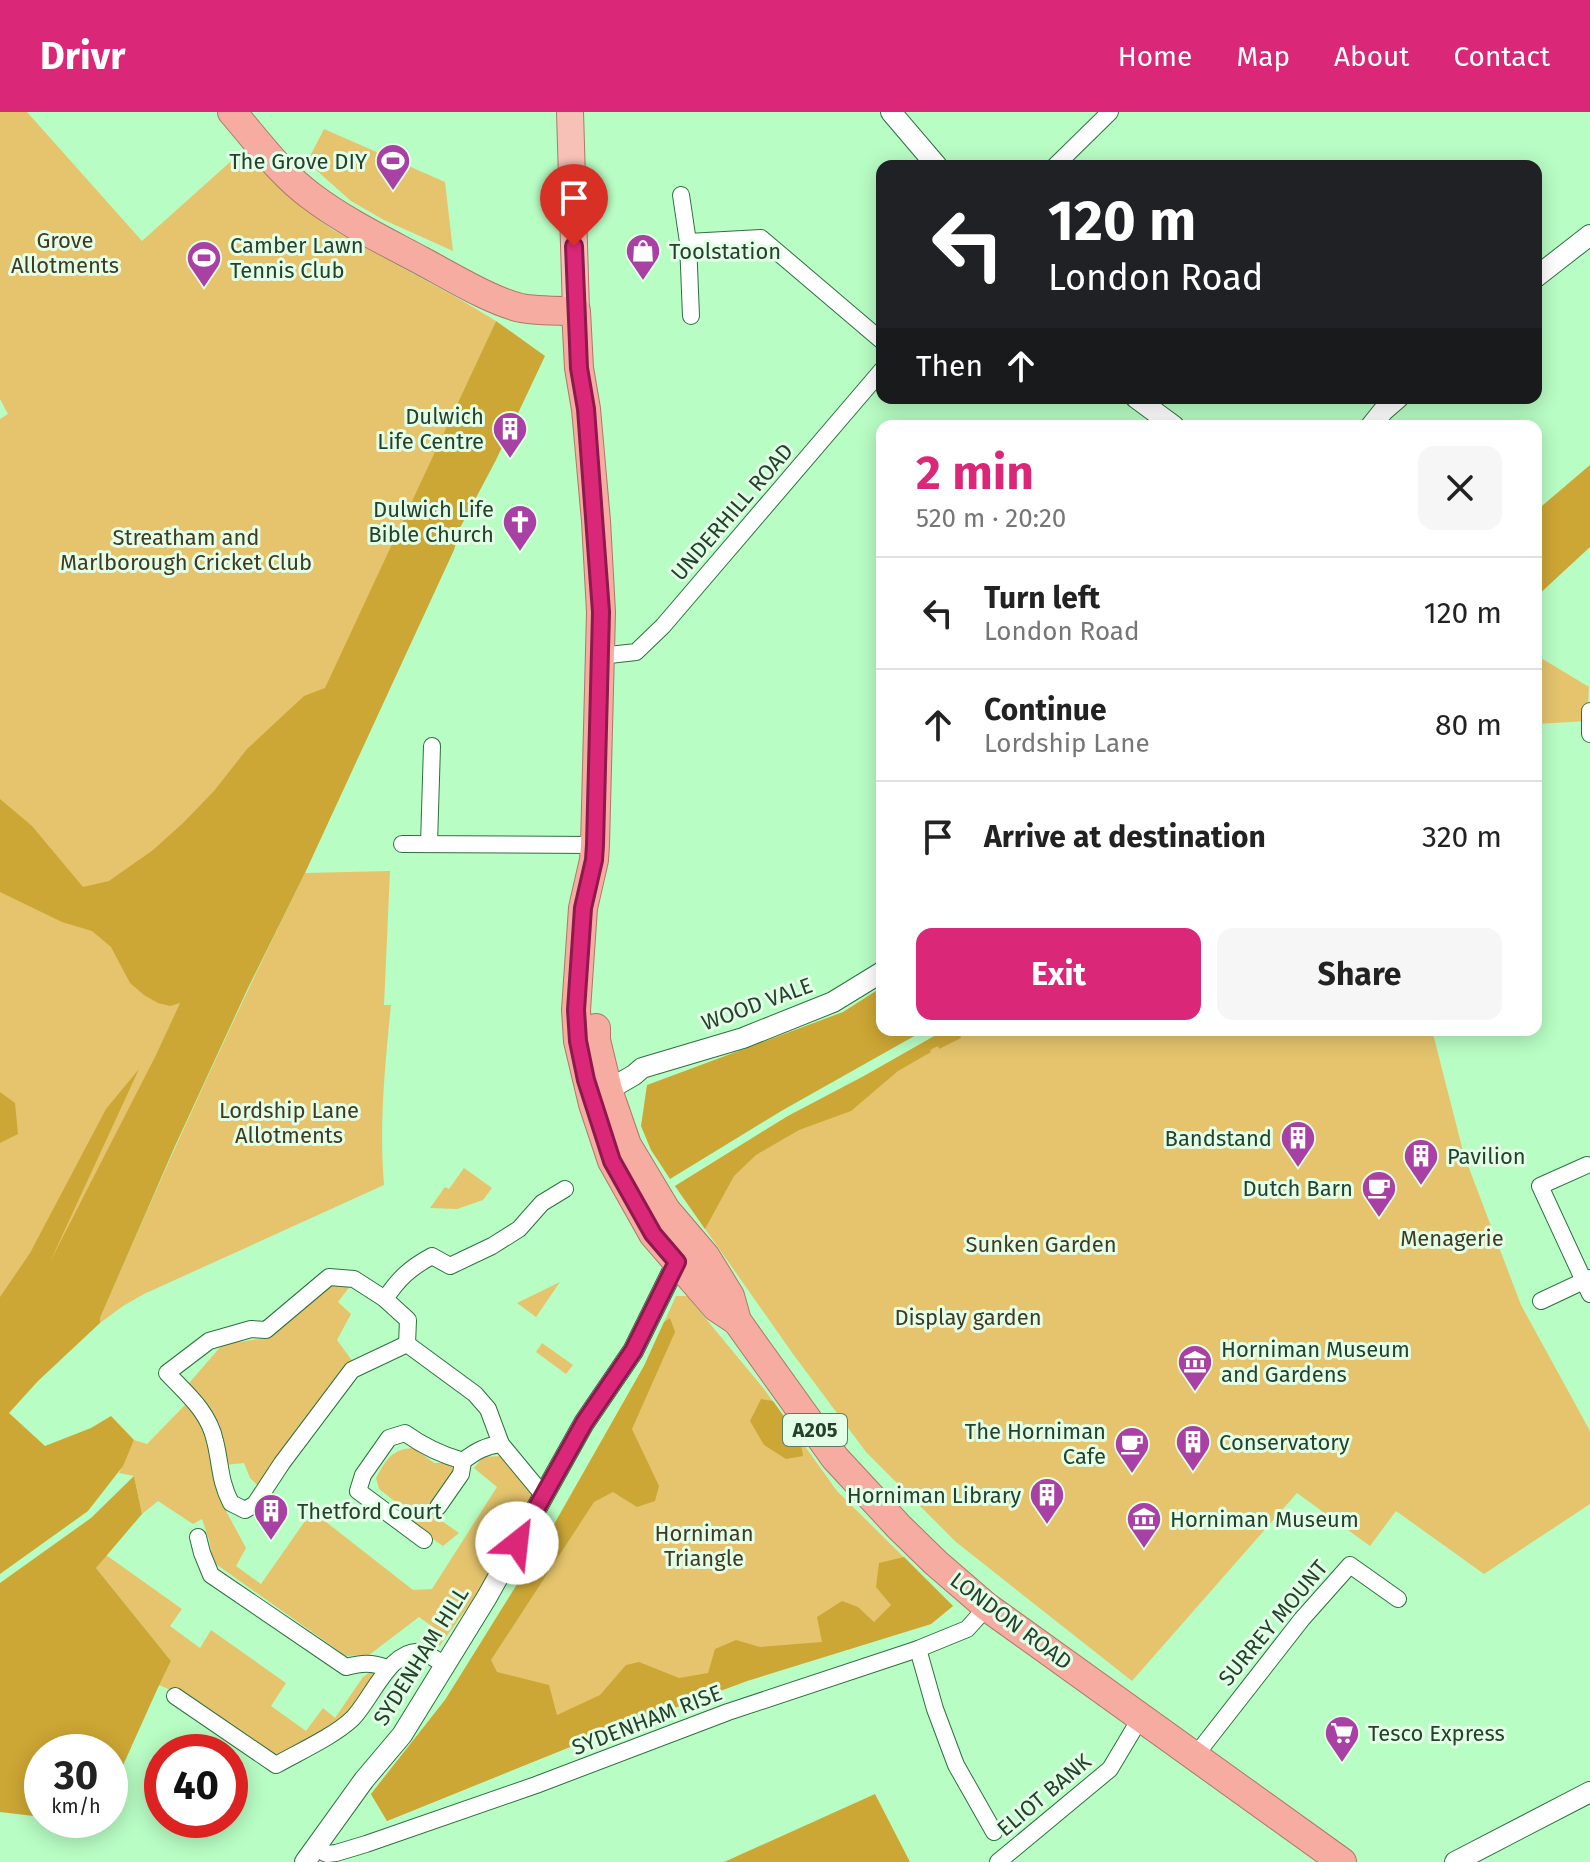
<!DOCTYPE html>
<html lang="en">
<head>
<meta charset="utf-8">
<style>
	:root { --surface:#fff; --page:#f6f6f6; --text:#222; --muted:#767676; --line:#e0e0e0; --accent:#db2777 }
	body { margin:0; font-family:"Fira Sans",sans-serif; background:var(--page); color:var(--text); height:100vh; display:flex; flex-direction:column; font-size:30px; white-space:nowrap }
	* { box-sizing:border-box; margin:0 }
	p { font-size:26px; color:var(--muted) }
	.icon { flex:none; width:44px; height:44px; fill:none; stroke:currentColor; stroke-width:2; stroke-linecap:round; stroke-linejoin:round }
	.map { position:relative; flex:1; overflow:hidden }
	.side { position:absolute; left:876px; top:308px; width:666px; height:616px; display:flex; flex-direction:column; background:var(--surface); border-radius:16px; box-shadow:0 4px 20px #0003 }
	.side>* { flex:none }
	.hud { position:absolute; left:876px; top:48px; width:666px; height:244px; border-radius:16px; box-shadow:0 4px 20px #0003; background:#202124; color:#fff; overflow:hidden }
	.speed { position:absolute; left:24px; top:1622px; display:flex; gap:16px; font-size:40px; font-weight:700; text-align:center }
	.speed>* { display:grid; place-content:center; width:104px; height:104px; border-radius:50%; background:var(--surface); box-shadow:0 4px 20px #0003; line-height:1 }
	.speed small { font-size:20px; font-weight:400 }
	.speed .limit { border:12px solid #d22; background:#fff; color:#111 }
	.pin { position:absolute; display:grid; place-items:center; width:68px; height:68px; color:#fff; margin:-82px -34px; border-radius:50% 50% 50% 0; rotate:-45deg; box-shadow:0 0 8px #0007 }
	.pin .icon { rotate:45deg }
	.me { position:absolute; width:88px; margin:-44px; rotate:29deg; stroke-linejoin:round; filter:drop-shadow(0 0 6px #0008) }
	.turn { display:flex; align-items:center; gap:28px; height:168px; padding:0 40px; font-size:36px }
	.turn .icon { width:104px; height:104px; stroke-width:2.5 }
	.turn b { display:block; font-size:56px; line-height:68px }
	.then { display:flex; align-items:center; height:76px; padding:0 40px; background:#0003; gap:16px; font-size:30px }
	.round { display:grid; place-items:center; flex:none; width:84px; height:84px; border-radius:16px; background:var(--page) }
	.head { display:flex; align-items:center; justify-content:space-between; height:136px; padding:0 40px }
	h1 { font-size:48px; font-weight:700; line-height:60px; color:var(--accent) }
	.action { display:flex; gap:16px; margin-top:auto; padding:16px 40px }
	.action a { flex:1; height:92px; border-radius:16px; background:var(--accent); color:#fff; font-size:32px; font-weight:700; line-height:92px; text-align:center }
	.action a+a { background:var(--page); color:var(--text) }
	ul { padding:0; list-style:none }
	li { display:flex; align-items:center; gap:24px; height:112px; padding:0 40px; border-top:2px solid var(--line) }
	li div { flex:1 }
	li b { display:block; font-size:30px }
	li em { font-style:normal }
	header { display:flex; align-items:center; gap:48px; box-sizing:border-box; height:112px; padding:0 40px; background:var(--accent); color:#fff }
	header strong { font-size:38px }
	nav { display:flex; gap:44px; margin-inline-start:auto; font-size:28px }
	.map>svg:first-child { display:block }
</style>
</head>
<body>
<header>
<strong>Drivr</strong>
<nav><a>Home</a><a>Map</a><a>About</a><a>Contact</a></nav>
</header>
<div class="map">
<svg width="1590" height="1750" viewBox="0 0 1590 1750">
	<rect width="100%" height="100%" fill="#b8fdc4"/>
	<g fill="#e5c46d">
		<path d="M0,0H27L142,129L248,34L304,97L333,118L461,188L496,209L114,1034L0,1241V307L8,302L0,287Z"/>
		<path d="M324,17L445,70L453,139L384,108L351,89L307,50Z"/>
		<path d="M1536,543L1589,575L1587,609L1536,612Z"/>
		<path d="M390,759L384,893H391C385,953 379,1012 384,1073L144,1182L123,1194L100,1211V1206C165,1056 232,908 305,761Z"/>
		<path d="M945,918H1432L1464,1043L1521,1193L1590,1319V1392L1484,1462L1396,1399L1370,1434L1297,1381L1132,1569L956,1430L866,1340L793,1242L675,1074L788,1004L864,964Z"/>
		<path d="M464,1056L492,1076L483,1088L457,1097L430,1096L445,1075L449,1077Z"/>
		<path d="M315,1168L351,1173L338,1190L351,1202L337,1228L353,1250L259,1375L250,1366L244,1351L225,1353L205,1291L189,1271L223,1232L267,1226Z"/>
		<path d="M560,1170L536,1205L517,1191Z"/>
		<path d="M676,1184H687L764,1277L837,1379L953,1494L931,1512L747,1569L580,1631L387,1709L371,1682L445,1588L505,1495L552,1416L644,1254Z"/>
		<path d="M542,1231L573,1253L566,1262L536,1240Z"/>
		<path d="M187,1291L201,1305L213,1343L219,1386L246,1436L236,1454L261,1472L312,1399L413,1478L432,1477L497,1375L474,1356L483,1345L501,1344L535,1382L485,1471L438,1536L433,1515L419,1505L369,1543L346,1544L213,1450L209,1428L202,1407L193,1412L158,1389L142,1402L134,1364L119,1361L134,1328L147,1332Z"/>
		<path d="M414,1336L434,1351H447L457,1360L426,1398L459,1421L443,1434L413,1413L414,1404L379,1377L376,1366C386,1348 391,1337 414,1336Z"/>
		<path d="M106,1443L182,1497L170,1514L200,1536L211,1518L286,1571L271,1594L306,1619L323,1596L335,1606L363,1565L373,1558L378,1559L347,1606L276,1647L182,1583L159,1573L171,1549L96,1456Z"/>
	</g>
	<g fill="#cda735">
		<path d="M496,209L545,244L496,348L461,414L454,438L305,761L248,876L175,1034L100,1206V1211L38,1269L9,1301L45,1334L91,1316L111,1304L134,1328L123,1354L88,1399L0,1462V1185L30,1141L106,997L139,957L50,1150L155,945L180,891L170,894L158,891L144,883L130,871L111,835L92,819L62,810L0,780V687L32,714L83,775L109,769L153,738L183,711L214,679L247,637L304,584L325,576Z"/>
		<path d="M1590,353V435L1536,485V399Z"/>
		<path d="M882,875V918H925L783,998L670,1067L651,1038L641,1014L647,973L843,900Z"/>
		<path d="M945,918H974L968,922L966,920L960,923L961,926L939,937L938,934L930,938L931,940L898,959L851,999L799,1018L756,1043L734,1064L705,1117L675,1074L788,1004L864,964Z"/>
		<path d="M0,980L15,991L18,1022L0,1031Z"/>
		<path d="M670,1206L675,1220L632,1317L659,1374L655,1389L637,1395L613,1380L594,1390L491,1548L497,1560L549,1573L557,1603L600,1583L626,1553L639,1550L679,1566L708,1561L715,1537L736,1528L760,1535L822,1530L817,1505L842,1489L858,1495L874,1510L891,1493L876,1475L879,1451L904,1445L953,1494L931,1512L747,1569L580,1631L387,1709L371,1682L445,1588L552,1416L644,1254L664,1210Z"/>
		<path d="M761,1287L773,1289L800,1327L803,1344L786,1347L764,1333L750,1309Z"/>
		<path d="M134,1364L142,1402L96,1456L171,1549C149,1592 132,1637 110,1680V1640H42V1705L0,1700V1471L91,1406Z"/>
		<path d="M875,1682L910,1750H724Z"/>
	</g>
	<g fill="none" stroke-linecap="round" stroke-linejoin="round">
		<defs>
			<g id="minor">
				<path d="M1055,54L1110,0"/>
				<path d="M681,83L688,130L691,204"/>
				<path d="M688,130L761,126L882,229"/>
				<path d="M600,544L636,540L663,514L882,258"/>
				<path d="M1590,599V622"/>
				<path d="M402,732L595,733"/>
				<path d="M429,732L432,634"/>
				<path d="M1587,1053L1540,1074L1590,1182"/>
				<path d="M329,1165L354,1167L385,1187L408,1208L407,1232L352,1258L282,1351L255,1392L245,1398L231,1391C219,1368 221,1352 215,1329C209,1300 187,1282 167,1261L209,1229L251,1217L266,1218Z"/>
				<path d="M385,1187C399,1166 410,1156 432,1144L450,1154L492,1134L519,1117L542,1091L565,1077"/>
				<path d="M1541,1189L1590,1166"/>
				<path d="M407,1232L475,1282L488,1297L501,1332L544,1384"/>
				<path d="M438,1395L461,1362L463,1349"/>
				<path d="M198,1425L202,1441L211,1463L346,1555C361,1551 372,1550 387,1556"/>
				<path d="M424,1428L358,1379L363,1363L389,1326L405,1321C423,1334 442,1343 463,1349C476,1339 485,1334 501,1332"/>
				<path d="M918,1537L935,1597L956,1653L994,1720"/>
				<path d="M175,1584L276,1653C299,1640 334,1624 352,1607C371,1589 390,1535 422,1540C429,1542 438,1549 445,1553"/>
				<path d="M1195,1644L1302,1507L1350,1453L1398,1487"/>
				<path d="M315,1736L327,1742L336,1741L366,1732L536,1673L728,1600L918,1537L967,1517L987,1495"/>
				<path d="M998,1750L1110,1657L1141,1605"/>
			</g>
			<g id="tertiary">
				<path d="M891,0L937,54"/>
				<path d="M1536,165L1590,123"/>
				<path d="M1136,286L1174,314"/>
				<path d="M1371,314L1383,299L1398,286"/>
				<path d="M608,978L634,963L642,956L743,926L833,890L882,860"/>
				<path d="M305,1750L364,1668L402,1623L487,1485L584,1311L633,1239L677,1150L676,1139"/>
				<path d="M1455,1750L1590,1680"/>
			</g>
			<path id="primary" d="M570,0L576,199"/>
			<g id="trunk">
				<path d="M232,0C257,29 281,62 311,84C345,110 385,129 422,149C450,164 491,189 521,196C539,199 558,199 576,199L579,256L586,297L596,409L601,500L595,733L594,748L583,796L576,898L578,929L593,992L612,1049L653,1122L716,1195L737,1209"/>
				<path d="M596,916V928L608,978L627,1033L666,1098L706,1145L730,1184L737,1209L835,1346L899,1415L936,1451L987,1495L1342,1750"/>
			</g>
		</defs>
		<use href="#minor" stroke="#2d703f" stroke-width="18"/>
		<use href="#tertiary" stroke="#2d703f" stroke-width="22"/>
		<use href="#primary" stroke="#ab7967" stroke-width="28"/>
		<use href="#trunk" stroke="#ab7967" stroke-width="30"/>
		<use href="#minor" stroke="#fff" stroke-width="16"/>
		<use href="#tertiary" stroke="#fff" stroke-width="20"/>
		<use href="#primary" stroke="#f8c1b8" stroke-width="26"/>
		<use href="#trunk" stroke="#f6aca0" stroke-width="28"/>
	</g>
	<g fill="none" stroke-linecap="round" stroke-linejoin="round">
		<defs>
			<path id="route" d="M517,1431L584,1311L633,1239L677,1150L653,1122L612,1049L586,968L578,929L576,898L583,796L594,748L595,733L601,500L586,297L579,256L574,134"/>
		</defs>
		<use href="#route" stroke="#8e194d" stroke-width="20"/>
		<use href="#route" stroke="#db2777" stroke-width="14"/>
	</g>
	<defs>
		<symbol id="stadium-pin" viewBox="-11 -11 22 30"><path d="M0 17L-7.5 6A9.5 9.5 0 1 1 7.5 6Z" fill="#a941a4" stroke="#e4ffe8"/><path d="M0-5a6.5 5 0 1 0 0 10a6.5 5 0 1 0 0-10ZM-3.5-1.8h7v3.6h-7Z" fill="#fff"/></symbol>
		<symbol id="shop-pin" viewBox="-11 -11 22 30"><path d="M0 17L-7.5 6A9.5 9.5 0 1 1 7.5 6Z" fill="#a941a4" stroke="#e4ffe8"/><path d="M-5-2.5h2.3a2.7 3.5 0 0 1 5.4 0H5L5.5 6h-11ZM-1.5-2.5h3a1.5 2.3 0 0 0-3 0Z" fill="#fff"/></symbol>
		<symbol id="building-pin" viewBox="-11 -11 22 30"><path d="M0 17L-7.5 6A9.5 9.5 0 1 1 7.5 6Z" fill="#a941a4" stroke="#e4ffe8"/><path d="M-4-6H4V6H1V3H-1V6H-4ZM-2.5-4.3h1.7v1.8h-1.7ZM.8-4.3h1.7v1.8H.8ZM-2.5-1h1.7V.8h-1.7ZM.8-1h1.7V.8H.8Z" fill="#fff"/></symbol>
		<symbol id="church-pin" viewBox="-11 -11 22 30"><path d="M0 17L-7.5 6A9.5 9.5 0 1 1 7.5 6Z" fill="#a941a4" stroke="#e4ffe8"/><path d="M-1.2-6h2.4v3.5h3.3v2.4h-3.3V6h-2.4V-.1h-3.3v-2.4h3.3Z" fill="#fff"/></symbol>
		<symbol id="cafe-pin" viewBox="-11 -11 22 30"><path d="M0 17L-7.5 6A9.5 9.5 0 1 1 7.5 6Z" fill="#a941a4" stroke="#e4ffe8"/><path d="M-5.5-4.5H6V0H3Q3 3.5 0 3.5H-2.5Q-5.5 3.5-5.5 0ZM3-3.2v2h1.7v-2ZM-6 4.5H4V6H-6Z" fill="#fff"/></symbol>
		<symbol id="museum-pin" viewBox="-11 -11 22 30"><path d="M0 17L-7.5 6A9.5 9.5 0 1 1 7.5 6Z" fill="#a941a4" stroke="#e4ffe8"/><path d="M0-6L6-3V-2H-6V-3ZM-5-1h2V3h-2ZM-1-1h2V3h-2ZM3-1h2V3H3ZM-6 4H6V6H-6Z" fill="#fff"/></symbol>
		<symbol id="supermarket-pin" viewBox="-11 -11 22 30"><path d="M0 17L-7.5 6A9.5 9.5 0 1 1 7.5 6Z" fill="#a941a4" stroke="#e4ffe8"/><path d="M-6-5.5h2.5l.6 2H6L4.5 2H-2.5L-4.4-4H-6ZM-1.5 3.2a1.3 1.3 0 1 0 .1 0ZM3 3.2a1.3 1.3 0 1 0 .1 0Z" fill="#fff"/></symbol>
	</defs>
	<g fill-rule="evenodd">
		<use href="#stadium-pin" x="373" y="29" width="40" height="54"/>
		<use href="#shop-pin" x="623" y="119" width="40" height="54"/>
		<use href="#stadium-pin" x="184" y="126" width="40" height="54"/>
		<use href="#building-pin" x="490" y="297" width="40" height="54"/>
		<use href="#church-pin" x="500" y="390" width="40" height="54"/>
		<use href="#building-pin" x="1278" y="1006" width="40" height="54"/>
		<use href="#building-pin" x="1401" y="1024" width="40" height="54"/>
		<use href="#cafe-pin" x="1359" y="1056" width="40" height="54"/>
		<use href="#museum-pin" x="1175" y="1230" width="40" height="54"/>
		<use href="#building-pin" x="1173" y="1310" width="40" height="54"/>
		<use href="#cafe-pin" x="1112" y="1312" width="40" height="54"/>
		<use href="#building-pin" x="1027" y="1363" width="40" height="54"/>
		<use href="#building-pin" x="251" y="1379" width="40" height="54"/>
		<use href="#museum-pin" x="1124" y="1387" width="40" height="54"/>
		<use href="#supermarket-pin" x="1322" y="1601" width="40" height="54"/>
	</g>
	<g text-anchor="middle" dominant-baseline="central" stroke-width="6" stroke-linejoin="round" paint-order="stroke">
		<rect fill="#e4ffe8" stroke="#5e7a64" stroke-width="2" x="783" y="1302" width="64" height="32" rx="6"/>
		<g font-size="20" font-weight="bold" fill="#25412b">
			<text x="815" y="1318">A205</text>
		</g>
		<g font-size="22" fill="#25412b" stroke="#e4ffe8" text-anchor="start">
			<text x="367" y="49" text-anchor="end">The Grove DIY</text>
			<text x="230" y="133">Camber Lawn<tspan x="230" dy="25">Tennis Club</tspan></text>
			<text x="669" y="139">Toolstation</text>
			<text x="484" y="304" text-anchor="end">Dulwich<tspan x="484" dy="25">Life Centre</tspan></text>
			<text x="494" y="397" text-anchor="end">Dulwich Life<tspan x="494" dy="25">Bible Church</tspan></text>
			<text x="1272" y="1026" text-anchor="end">Bandstand</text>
			<text x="1447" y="1044">Pavilion</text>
			<text x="1353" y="1076" text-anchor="end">Dutch Barn</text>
			<text x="1221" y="1237">Horniman Museum<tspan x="1221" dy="25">and Gardens</tspan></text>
			<text x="1106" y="1319" text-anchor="end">The Horniman<tspan x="1106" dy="25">Cafe</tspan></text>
			<text x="1219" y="1330">Conservatory</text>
			<text x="1021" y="1383" text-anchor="end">Horniman Library</text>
			<text x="297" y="1399">Thetford Court</text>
			<text x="1170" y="1407">Horniman Museum</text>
			<text x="1368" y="1621">Tesco Express</text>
		</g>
		<g font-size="22" fill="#423922" stroke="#e4ffe8">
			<text x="65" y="128">Grove<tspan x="65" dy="25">Allotments</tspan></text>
			<text x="186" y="425">Streatham and<tspan x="186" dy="25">Marlborough Cricket Club</tspan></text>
			<text x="289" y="998">Lordship Lane<tspan x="289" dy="25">Allotments</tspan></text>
			<text x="1452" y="1126">Menagerie</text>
			<text x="1041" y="1132">Sunken Garden</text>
			<text x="968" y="1205">Display garden</text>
			<text x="704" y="1421">Horniman<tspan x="704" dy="25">Triangle</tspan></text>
		</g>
		<g font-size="22" fill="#25412b" stroke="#e4ffe8">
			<text transform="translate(732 400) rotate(-49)">UNDERHILL ROAD</text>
			<text transform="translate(757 892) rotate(-20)">WOOD VALE</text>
			<text transform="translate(1011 1509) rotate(37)">LONDON ROAD</text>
			<text transform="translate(1273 1511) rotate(-50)">SURREY MOUNT</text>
			<text transform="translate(421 1544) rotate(-58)">SYDENHAM HILL</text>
			<text transform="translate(647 1608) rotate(-21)">SYDENHAM RISE</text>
			<text transform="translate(1044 1683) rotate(-40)">ELIOT BANK</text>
		</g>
	</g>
</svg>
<div class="speed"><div>30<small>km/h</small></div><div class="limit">40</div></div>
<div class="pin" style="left:574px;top:134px;background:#d93025"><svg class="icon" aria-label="arrive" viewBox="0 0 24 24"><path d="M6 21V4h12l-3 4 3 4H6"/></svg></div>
<svg class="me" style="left:517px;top:1431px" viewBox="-20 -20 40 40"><circle r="19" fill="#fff"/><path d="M0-13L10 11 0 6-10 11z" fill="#db2777"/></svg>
<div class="hud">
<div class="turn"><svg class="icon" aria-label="left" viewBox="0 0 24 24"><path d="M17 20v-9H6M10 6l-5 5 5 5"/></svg><div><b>120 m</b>London Road</div></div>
<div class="then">Then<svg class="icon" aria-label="ahead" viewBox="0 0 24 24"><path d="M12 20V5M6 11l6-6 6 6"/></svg></div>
</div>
<section class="side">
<div class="head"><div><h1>2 min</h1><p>520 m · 20:20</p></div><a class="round"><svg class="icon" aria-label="close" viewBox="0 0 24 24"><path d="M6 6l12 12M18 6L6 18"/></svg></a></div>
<ul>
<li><svg class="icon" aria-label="left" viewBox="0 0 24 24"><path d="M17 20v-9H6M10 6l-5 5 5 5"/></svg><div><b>Turn left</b><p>London Road</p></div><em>120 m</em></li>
<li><svg class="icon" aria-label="ahead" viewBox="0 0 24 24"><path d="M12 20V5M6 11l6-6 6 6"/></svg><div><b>Continue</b><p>Lordship Lane</p></div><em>80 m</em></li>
<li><svg class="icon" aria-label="arrive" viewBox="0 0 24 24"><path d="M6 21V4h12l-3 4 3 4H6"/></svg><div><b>Arrive at destination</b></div><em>320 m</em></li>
</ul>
<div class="action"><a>Exit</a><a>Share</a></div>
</section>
</div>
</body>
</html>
